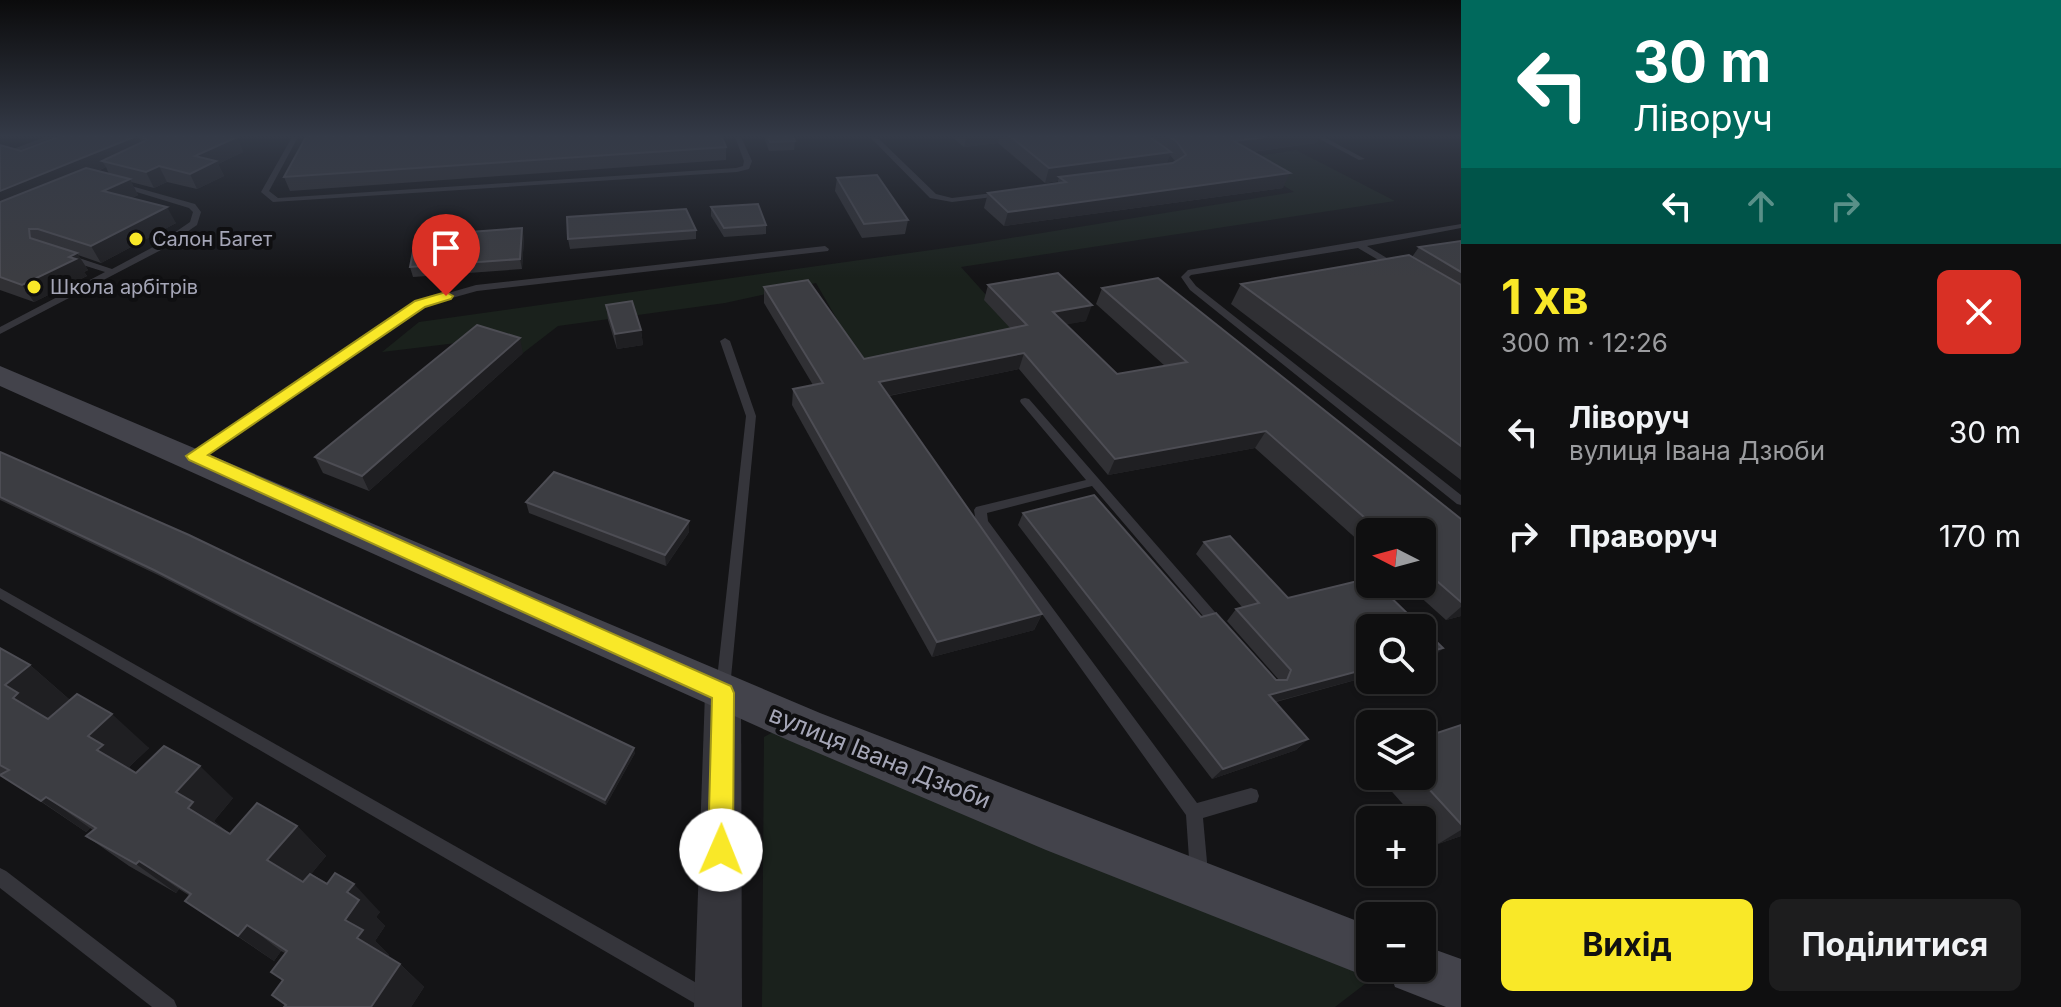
<!DOCTYPE html>
<html lang="uk">
<head>
<meta charset="utf-8">
<style>
	:root { --surface:#0f0f10; --page:#1d1d1e; --text:#f1f3f6; --muted:#9b9c9f; --line:#2f2f30; --accent:#f9e828 }
	body { margin:0; font-family:Inter,sans-serif; background:var(--page); color:var(--text); height:100vh; display:flex; flex-direction:column; font-size:30px; white-space:nowrap }
	* { box-sizing:border-box; margin:0 }
	p { font-size:26px; color:var(--muted) }
	.icon { flex:none; width:44px; height:44px; fill:none; stroke:currentColor; stroke-width:2; stroke-linecap:round; stroke-linejoin:round }
	.map { position:relative; flex:1; overflow:hidden }
	.sheet { display:flex; flex-direction:column; background:var(--surface); width:600px }
	.sheet>* { flex:none }
	.top-card { background:#00695c; color:#fff; overflow:hidden }
	.needle { width:52px; rotate:276deg }
	.buttons { position:absolute; left:1356px; top:518px; display:grid; gap:16px }
	.buttons a { display:grid; place-items:center; width:80px; height:80px; border-radius:12px; background:var(--surface); box-shadow:0 2px 6px #0004,0 0 0 2px var(--line); font-size:40px }
	.pin { position:absolute; display:grid; place-items:center; width:68px; height:68px; color:#fff; margin:-82px -34px; border-radius:50% 50% 50% 0; rotate:-45deg; box-shadow:0 0 8px #0007 }
	.pin .icon { rotate:45deg }
	.me { position:absolute; width:88px; margin:-44px; rotate:1deg; stroke-linejoin:round; filter:drop-shadow(0 0 6px #0008) }
	.turn { display:flex; align-items:center; gap:28px; height:168px; padding:0 40px; font-size:36px }
	.turn .icon { width:104px; height:104px; stroke-width:2.5 }
	.turn b { display:block; font-size:56px; line-height:68px }
	.lanes { display:flex; align-items:center; height:76px; padding:0 40px; background:#0003; justify-content:center; gap:40px; direction:ltr }
	.lanes .off { opacity:.35 }
	.round { display:grid; place-items:center; flex:none; width:84px; height:84px; border-radius:12px; background:var(--page) }
	.head { display:flex; align-items:center; justify-content:space-between; height:136px; padding:0 40px }
	h1 { font-size:48px; font-weight:700; line-height:60px; color:var(--accent) }
	.button { display:flex; gap:16px; margin-top:auto; padding:16px 40px }
	.button a { flex:1; height:92px; border-radius:12px; background:var(--accent); color:#111; font-size:32px; font-weight:700; line-height:92px; text-align:center }
	.button a+a { background:var(--page); color:var(--text) }
	ul { padding:0; list-style:none }
	li { display:flex; align-items:center; gap:24px; height:104px; padding:0 40px }
	li div { flex:1 }
	li b { display:block; font-size:30px }
	li em { font-style:normal }
	main { display:flex; flex:1; min-height:0 }
	.map>svg:first-child { display:block }
</style>
</head>
<body>
<main>
<div class="map">
<svg width="1461" height="1007" viewBox="0 0 1461 1007">
	<rect width="100%" height="100%" fill="#141416"/>
	<g fill="#1a211c">
		<path d="M1296,150L1395,201L961,267L1022,335L864,366L816,283L725,303L558,326L523,353L481,340L382,352L419,322L974,244L1294,192L1240,159Z"/>
		<path d="M779,729L1378,974L1335,1007H762L764,737Z"/>
	</g>
	<g fill="none" stroke-linecap="round" stroke-linejoin="round">
		<g fill="#35353b" fill-rule="evenodd">
			<path d="M45,137H54L0,158V154Z"/>
			<path d="M292,137H298L269,191L278,198L736,168L743,166L744,161L735,137H741L752,161L749,169L737,172L273,202L261,192Z"/>
			<path d="M870,137H877L936,194L952,198L1001,192L1005,194L1001,196L952,202L930,198Z"/>
			<path d="M1316,137H1324L1365,159L1359,160Z"/>
			<path d="M117,182L195,204L201,212L197,225L161,250L0,334V327L105,272L67,260V256H73L112,269L155,246L190,222L193,212L189,208L117,186Z"/>
			<path d="M1461,224V228L1367,246L1400,266L1401,268L1397,271L1358,248L1191,275L1189,277L1196,286L1461,495V505L1457,504L1190,290L1181,277L1188,270Z"/>
			<path d="M825,246L829,249L828,251L477,291L423,306L199,459H191L189,456L417,302L476,285Z"/>
			<path d="M725,338L730,341L756,416L730,688L728,693L723,694L718,693L716,688L746,416L720,341Z"/>
			<path d="M1025,398L1029,399L1228,627L1226,631L1221,633L1216,631L1092,486L987,513L988,521L1197,803L1251,788L1257,790L1259,796L1257,802L1203,818L1208,873L1205,879L1199,882L1193,879L1190,873L1186,815L976,522L974,510L976,507L1086,480L1021,403L1020,401L1021,399Z"/>
			<path d="M0,588L716,994L719,1001L716,1007H701L0,599Z"/>
			<path d="M0,868L6,871L174,1000L177,1007H152L0,888Z"/>
		</g>
		<path fill="#35353b" fill-rule="evenodd" d="M723,677L736,682L741,693L742,1007H694L705,693L710,682Z"/>
		<path fill="#43434b" fill-rule="evenodd" d="M0,366L820,713L1370,926V968H1422V945L1461,959V1007H1446L1395,987L1389,970L1370,978L1046,850L790,741L0,386Z"/>
	</g>
	<g fill="#303034" fill-rule="evenodd">
		<path d="M58,137H237L243,152L218,164L224,176L197,189L167,182L154,188L131,182L138,195L132,198L176,223L101,263L78,255L88,270L84,272L87,276L34,302L0,290V145L21,151ZM106,167L109,174L98,171Z"/>
		<path d="M764,137H793L795,141L794,150L769,151Z"/>
		<path d="M952,137H1319L1316,143L1253,152L1283,188L1004,226L984,208L988,193L1058,183V181L1045,183L998,143L964,147ZM1170,155L1175,161L1166,164Z"/>
		<path d="M726,147V160L290,191L284,177Z"/>
		<path d="M837,178L908,220L905,234L862,238L835,191Z"/>
		<path d="M711,207L766,225V234L724,237L711,216Z"/>
		<path d="M696,230V239L570,249L568,239Z"/>
		<path d="M524,238L522,269L413,277L410,267Z"/>
		<path d="M1461,241V480L1231,304L1241,284L1412,257L1419,247Z"/>
		<path d="M988,285L1086,321L1066,324L1117,374L1165,366L1096,304L1102,288L1461,519V616L1446,620L1406,584H1422V532H1370V551L1255,448L1108,475L1019,369L889,396L1042,614L1034,630L932,657L792,405L793,389L813,385L764,303V287L864,359L1011,329L984,300Z"/>
		<path d="M606,305L641,330L643,345L617,349L608,320Z"/>
		<path d="M523,353L369,491L323,473L315,457Z"/>
		<path d="M0,452L635,753L606,805L158,575L0,500Z"/>
		<path d="M526,502L689,521V532L666,566L529,513Z"/>
		<path d="M1023,513L1201,617L1276,680H1279L1227,621L1236,609L1242,607L1196,554L1204,542L1288,598L1443,648L1430,660L1370,628V676L1276,702L1308,739L1296,750L1212,779L1018,525Z"/>
		<path d="M0,648L30,665L70,700L149,748L129,767L136,773L233,798L214,821L230,834L297,826L326,856L311,874L380,912L376,917L385,926L375,941L389,955L388,957L400,964L424,987L411,1007H284L286,1005L283,981L285,953L281,951L274,961L185,901L190,896L179,889L176,893L129,866L86,836L93,830L90,828L86,832L0,774Z"/>
		<path d="M1461,725V836L1438,844L1422,826V820H1417L1378,776H1422Z"/>
	</g>
	<g fill="#1f1f22">
		<path d="M134,137H139L146,150L102,161L106,167L0,212V191Z"/>
		<path d="M237,137L243,152L218,164L224,176L197,189L190,174L195,156Z"/>
		<path d="M966,137H1000L998,143L964,147Z"/>
		<path d="M1266,137H1319L1316,143L1228,155L1234,141Z"/>
		<path d="M1171,152L1166,166L1059,177L1058,181L1045,183L1049,168Z"/>
		<path d="M159,166L167,182L154,188L146,172Z"/>
		<path d="M1290,173L1283,188L1004,226L1008,212Z"/>
		<path d="M130,179L138,195L113,207L103,191Z"/>
		<path d="M167,207L176,223L101,263L91,246Z"/>
		<path d="M522,228L524,238L522,269L520,259Z"/>
		<path d="M77,253L88,270L84,272L87,276L34,302L22,285Z"/>
		<path d="M1092,305L1086,321L1048,328L1053,312Z"/>
		<path d="M641,330L643,345L617,349L615,334Z"/>
		<path d="M520,338L523,353L369,491L362,476Z"/>
		<path d="M1024,353L1019,369L877,398L879,382Z"/>
		<path d="M1266,431L1255,448L1108,475L1115,459Z"/>
		<path d="M689,521V532L666,566L665,555Z"/>
		<path d="M1461,607V616L1446,620Z"/>
		<path d="M1042,614L1034,630L932,657L937,642Z"/>
		<path d="M1443,648L1430,660L1422,662V654Z"/>
		<path d="M30,665L70,700L60,728L13,698L5,685Z"/>
		<path d="M1370,668V676L1259,706L1269,695Z"/>
		<path d="M112,714L149,748L129,767L142,778L97,750L88,736Z"/>
		<path d="M1308,739L1296,750L1212,779L1223,769Z"/>
		<path d="M634,748L635,753L606,805L605,800Z"/>
		<path d="M200,766L233,798L214,821L227,833L188,808L176,792Z"/>
		<path d="M46,797L90,828L86,832L41,801Z"/>
		<path d="M297,826L326,856L299,889L267,860Z"/>
		<path d="M1461,830V836L1438,844Z"/>
		<path d="M139,861L179,889L176,893L136,864Z"/>
		<path d="M354,884L380,912L376,917L385,926L375,941L389,955L384,963L357,938L345,920L347,892Z"/>
		<path d="M247,925L281,951L274,961L238,936Z"/>
		<path d="M400,964L424,987L411,1007H371Z"/>
	</g>
	<g fill="#3c3d42" stroke="#4d4d54" stroke-width="2">
		<path d="M58,137H134L0,191V145L21,151Z"/>
		<path d="M142,137H237L195,156L216,161L190,174L159,166L146,172L102,161L147,140Z"/>
		<path d="M306,137H722L726,147L284,177Z"/>
		<path d="M768,137H793L795,141L770,142Z"/>
		<path d="M1011,137H1150L1171,152L1049,168Z"/>
		<path d="M1170,137H1266L1234,141L1290,173L1008,212L988,193L1066,182L1059,177L1173,163L1186,155L1177,142Z"/>
		<path d="M86,168L130,179L103,191L167,207L91,246L38,229H29L30,238L77,253L69,257L76,259L22,285L0,277V202Z"/>
		<path d="M877,175L908,220L864,224L837,178Z"/>
		<path d="M758,204L766,225L724,228L711,207Z"/>
		<path d="M686,209L696,230L568,239L567,217Z"/>
		<path d="M522,228L520,259L410,267L416,236Z"/>
		<path d="M1461,241V272L1419,247Z"/>
		<path d="M1409,255L1461,285V446L1241,284Z"/>
		<path d="M1058,273L1092,305L1053,312L1117,374L1187,362L1102,288L1158,278L1461,519V602L1422,568V532H1381L1266,431L1115,459L1024,353L879,382L1042,614L937,642L793,389L823,383L764,287L808,280L864,359L1027,325L988,285Z"/>
		<path d="M632,301L641,330L615,334L606,305Z"/>
		<path d="M477,325L520,338L362,476L315,457Z"/>
		<path d="M0,452L189,535L634,748L605,800L154,570L0,497Z"/>
		<path d="M554,472L689,521L665,555L526,502Z"/>
		<path d="M1094,495L1201,617L1216,613L1276,680H1287L1291,670L1236,609L1259,603L1204,542L1230,536L1288,598L1370,578V584H1377L1443,648L1422,654V628H1370V668L1269,695L1308,739L1223,769L1023,513Z"/>
		<path d="M0,648L30,665L5,685L18,693L13,698L48,719L77,694L112,714L88,736L103,745L97,750L136,773L164,746L200,766L176,792L193,802L188,808L230,834L257,803L297,826L267,860L303,882L310,874L327,884L335,873L354,884L347,892L359,900L345,920L363,930L357,938L400,964L371,1007H284L286,1005L272,995L283,980L271,972L287,951L247,925L238,936L185,901L191,894L139,861L136,864L86,836L96,828L46,797L41,801L0,775L9,770L0,765Z"/>
		<path d="M1461,725V824L1417,776H1422V738Z"/>
	</g>
	<linearGradient id="sky" x2="0" y2="1"><stop stop-color="#0b0b0c"/><stop offset="0.49" stop-color="#343a47"/><stop offset="1" stop-color="#343a47" stop-opacity="0"/></linearGradient>
	<rect width="1461" height="278" fill="url(#sky)"/>
	<path fill="#f9e828" stroke="#a2971a" stroke-width="2" d="M446,292L453,296L451,299L425,307L208,455L731,686L734,693L733,850L730,859L721,863L711,859L708,850L712,698L189,460L186,456L415,301Z"/>
	<g fill="#f9e828" stroke="#0f0f11" stroke-width="3">
		<circle cx="136" cy="239" r="8"/>
		<circle cx="34" cy="287" r="8"/>
	</g>
	<g text-anchor="middle" dominant-baseline="central" stroke-width="8" stroke-linejoin="round" paint-order="stroke">
		<g font-size="20" fill="#a5a6b7" stroke="#0f0f11" text-anchor="start">
			<text x="152" y="239">Салон Багет</text>
			<text x="50" y="287">Школа арбітрів</text>
		</g>
		<g font-size="24" fill="#a5a6b7" stroke="#0f0f11">
			<text transform="translate(880 757) rotate(22)">вулиця Івана Дзюби</text>
		</g>
	</g>
</svg>
<div class="buttons">
<a><svg class="needle" viewBox="-14 -14 28 28"><path d="M0-13l5 13h-10z" fill="#e53935"/><path d="M0 13l5-13h-10z" fill="#9b9c9f"/></svg></a>
<a><svg class="icon" aria-label="search" viewBox="0 0 24 24"><circle cx="10" cy="10" r="6"/><path d="M15 15l6 6"/></svg></a>
<a><svg class="icon" aria-label="layers" viewBox="0 0 24 24"><path d="M12 4l9 5-9 5-9-5zM3 14l9 5 9-5"/></svg></a>
<a>+</a>
<a>−</a>
</div>
<div class="pin" style="left:446px;top:296px;background:#d93025"><svg class="icon" aria-label="arrive" viewBox="0 0 24 24"><path d="M6 21V4h12l-3 4 3 4H6"/></svg></div>
<svg class="me" style="left:721px;top:850px" viewBox="-20 -20 40 40"><circle r="19" fill="#fff"/><path d="M0-13L10 11 0 6-10 11z" fill="#f9e828"/></svg>
</div>
<section class="sheet">
<div class="top-card">
<div class="turn"><svg class="icon" aria-label="left" viewBox="0 0 24 24"><path d="M17 20v-9H6M10 6l-5 5 5 5"/></svg><div><b>30 m</b>Ліворуч</div></div>
<div class="lanes"><svg class="icon" aria-label="left" viewBox="0 0 24 24"><path d="M17 20v-9H6M10 6l-5 5 5 5"/></svg><svg class="icon off" aria-label="ahead" viewBox="0 0 24 24"><path d="M12 20V5M6 11l6-6 6 6"/></svg><svg class="icon off" aria-label="right" viewBox="0 0 24 24"><path d="M7 20v-9h11M14 6l5 5-5 5"/></svg></div>
</div>
<div class="head"><div><h1>1 хв</h1><p>300 m · 12:26</p></div><a class="round" style="background:#d93025;color:#fff"><svg class="icon" aria-label="close" viewBox="0 0 24 24"><path d="M6 6l12 12M18 6L6 18"/></svg></a></div>
<ul>
<li><svg class="icon" aria-label="left" viewBox="0 0 24 24"><path d="M17 20v-9H6M10 6l-5 5 5 5"/></svg><div><b>Ліворуч</b><p>вулиця Івана Дзюби</p></div><em>30 m</em></li>
<li><svg class="icon" aria-label="right" viewBox="0 0 24 24"><path d="M7 20v-9h11M14 6l5 5-5 5"/></svg><div><b>Праворуч</b></div><em>170 m</em></li>
</ul>
<div class="button"><a>Вихід</a><a>Поділитися</a></div>
</section>
</main>
</body>
</html>
